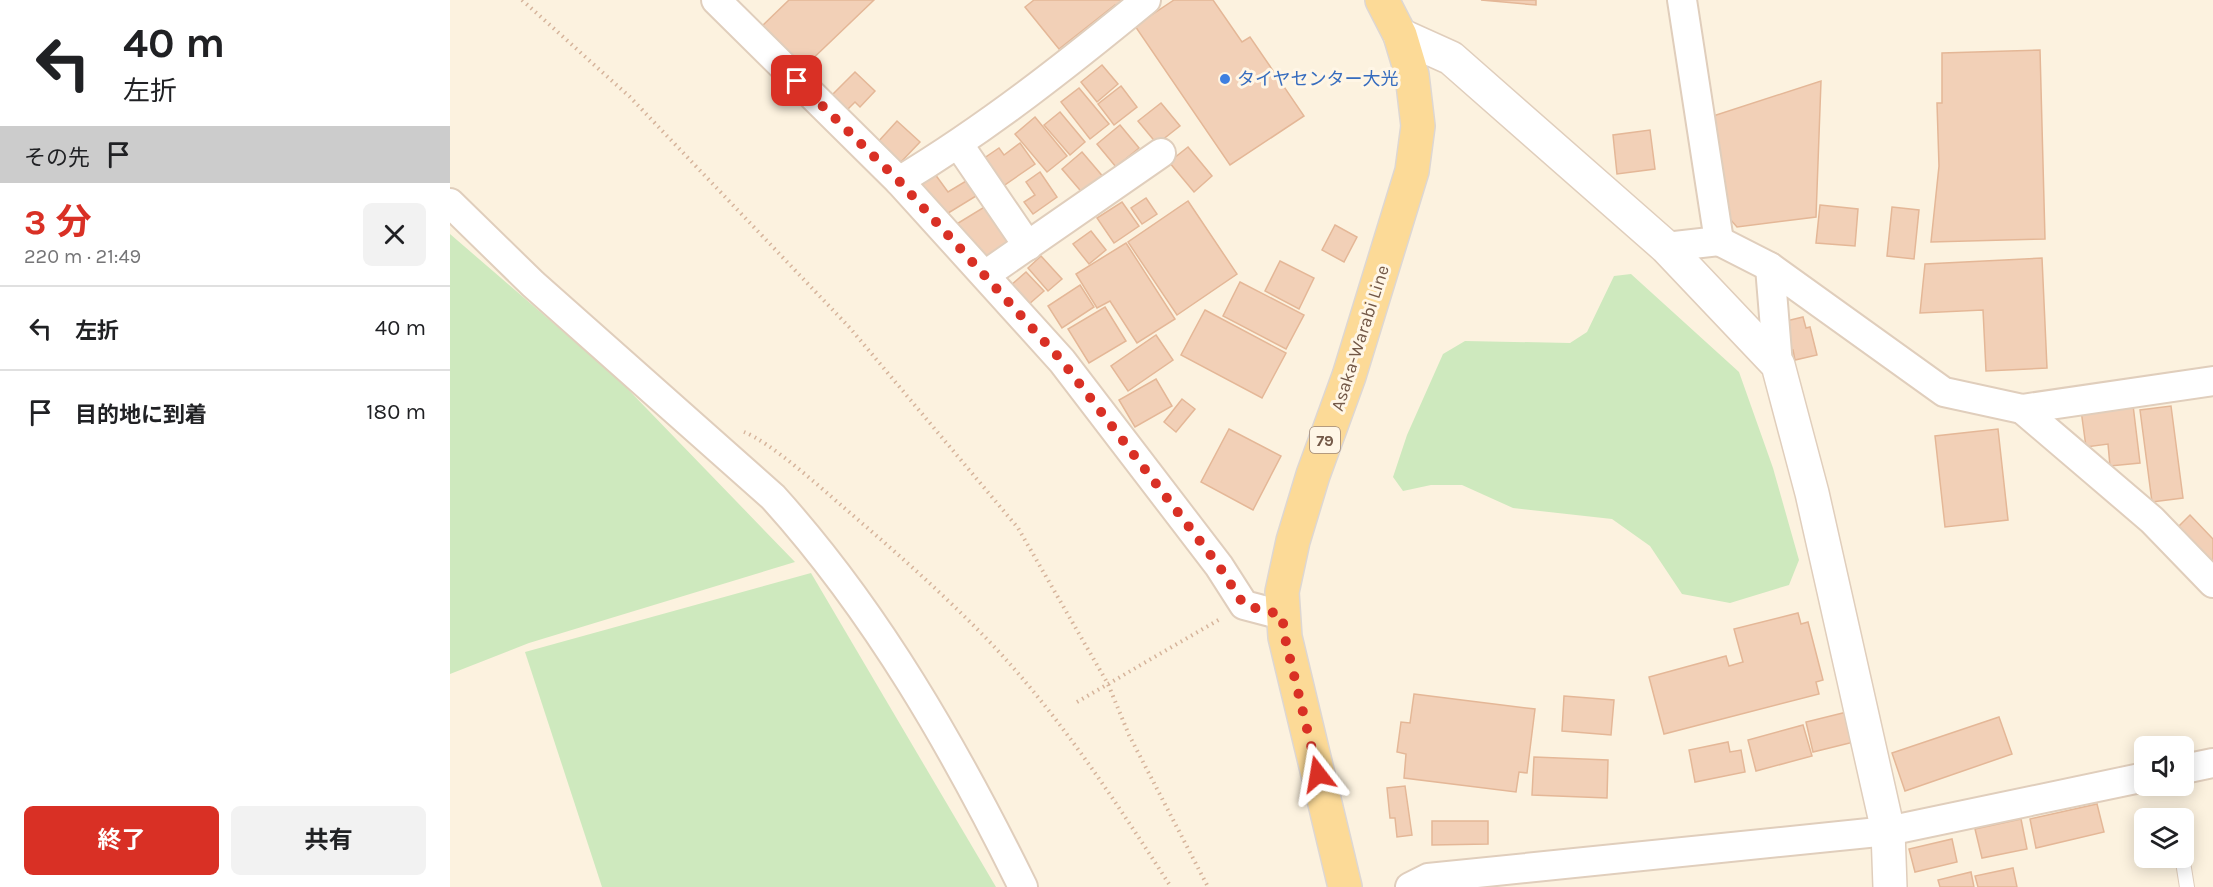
<!DOCTYPE html>
<html lang="ja">
<head>
<meta charset="utf-8">
<style>
	:root { --surface:#fff; --page:#f2f2f2; --text:#202124; --muted:#757577; --line:#e0e0e0; --accent:#d93025 }
	body { margin:0; font-family:Karla,"Noto Sans JP",sans-serif; background:var(--page); color:var(--text); height:100vh; display:flex; flex-direction:column; font-size:22px; white-space:nowrap }
	* { box-sizing:border-box; margin:0 }
	p { font-size:20px; color:var(--muted) }
	.icon { flex:none; width:33px; height:33px; fill:none; stroke:currentColor; stroke-width:2; stroke-linecap:round; stroke-linejoin:round }
	.map { position:relative; flex:1; overflow:hidden }
	.side { display:flex; flex-direction:column; background:var(--surface); width:450px }
	.side>* { flex:none }
	.guide { background:#fff; color:var(--text); overflow:hidden }
	.controls { position:absolute; left:1684px; top:736px; display:grid; gap:12px }
	.controls a { display:grid; place-items:center; width:60px; height:60px; border-radius:9px; background:var(--surface); box-shadow:0 3px 15px #0003; font-size:30px }
	.pin { position:absolute; display:grid; place-items:center; width:51px; height:51px; color:#fff; margin:-26px; border-radius:12px; box-shadow:0 3px 9px #0006 }
	.me { position:absolute; width:66px; margin:-33px; rotate:346deg; stroke-linejoin:round; filter:drop-shadow(0 0 4px #0008) }
	.turn { display:flex; align-items:center; gap:21px; height:126px; padding:0 24px; font-size:27px }
	.turn .icon { width:78px; height:78px; stroke-width:2.5 }
	.turn b { display:block; font-size:42px; line-height:51px }
	.then { display:flex; align-items:center; height:57px; padding:0 24px; background:#0003; gap:12px; font-size:22px }
	.round { display:grid; place-items:center; flex:none; width:63px; height:63px; border-radius:9px; background:var(--page) }
	.head { display:flex; align-items:center; justify-content:space-between; height:102px; padding:0 24px }
	h1 { font-size:36px; font-weight:700; line-height:45px; color:var(--accent) }
	.action { display:flex; gap:12px; margin-top:auto; padding:12px 24px }
	.action a { flex:1; height:69px; border-radius:9px; background:var(--accent); color:#fff; font-size:24px; font-weight:700; line-height:69px; text-align:center }
	.action a+a { background:var(--page); color:var(--text) }
	ul { padding:0; list-style:none }
	li { display:flex; align-items:center; gap:18px; height:84px; padding:0 24px; border-top:2px solid var(--line) }
	li div { flex:1 }
	li b { display:block; font-size:22px }
	li em { font-style:normal }
	main { display:flex; flex:1; min-height:0 }
	.map>svg:first-child { display:block }
</style>
</head>
<body>
<main>
<section class="side">
<div class="guide">
<div class="turn"><svg class="icon" aria-label="left" viewBox="0 0 24 24"><path d="M17 20v-9H6M10 6l-5 5 5 5"/></svg><div><b>40 m</b>左折</div></div>
<div class="then">その先<svg class="icon" aria-label="arrive" viewBox="0 0 24 24"><path d="M6 21V4h12l-3 4 3 4H6"/></svg></div>
</div>
<div class="head"><div><h1>3 分</h1><p>220 m · 21:49</p></div><a class="round"><svg class="icon" aria-label="close" viewBox="0 0 24 24"><path d="M6 6l12 12M18 6L6 18"/></svg></a></div>
<ul>
<li><svg class="icon" aria-label="left" viewBox="0 0 24 24"><path d="M17 20v-9H6M10 6l-5 5 5 5"/></svg><div><b>左折</b></div><em>40 m</em></li>
<li><svg class="icon" aria-label="arrive" viewBox="0 0 24 24"><path d="M6 21V4h12l-3 4 3 4H6"/></svg><div><b>目的地に到着</b></div><em>180 m</em></li>
</ul>
<div class="action"><a>終了</a><a>共有</a></div>
</section>
<div class="map">
<svg width="1763" height="887" viewBox="0 0 1763 887">
	<rect width="100%" height="100%" fill="#fcf2df"/>
	<g fill="#cee9be">
		<path d="M0,234L168,379L345,562L79,643L0,674Z"/>
		<path d="M1181,274L1289,372L1323,468L1349,560L1339,585L1280,603L1232,594L1200,546L1162,519L1063,508L1012,485H981L953,491L943,477L957,435L993,354L1015,341L1120,343L1137,332L1164,276Z"/>
		<path d="M361,573L546,887H152L75,652Z"/>
	</g>
	<g fill="#f2d0b7" stroke="#e4b797" stroke-width="1.5">
		<path d="M339,0H424L353,68L312,26Z"/>
		<path d="M584,0H681L669,9L665,5L609,49L575,7Z"/>
		<path d="M724,0H763L792,42L800,37L854,116L780,165L685,26Z"/>
		<path d="M1031,0H1086V5Z"/>
		<path d="M1590,50L1595,239L1481,242L1489,166L1487,103H1492V53Z"/>
		<path d="M652,65L668,84L647,102L631,82Z"/>
		<path d="M405,72L425,91L410,107L405,102L396,111L381,96Z"/>
		<path d="M1371,81L1366,217L1287,227L1279,218L1260,117Z"/>
		<path d="M671,86L687,107L664,125L648,104Z"/>
		<path d="M629,88L659,124L640,139L611,102Z"/>
		<path d="M711,103L730,126L707,144L688,121Z"/>
		<path d="M610,112L635,142L620,155L594,125Z"/>
		<path d="M585,117L617,156L597,172L565,134Z"/>
		<path d="M447,121L470,142L449,164L427,143Z"/>
		<path d="M670,125L689,148L666,167L647,144Z"/>
		<path d="M1200,130L1205,169L1167,174L1163,135Z"/>
		<path d="M570,143L585,164L549,189L530,161L549,148L554,155Z"/>
		<path d="M738,147L762,176L744,192L719,162Z"/>
		<path d="M632,152L655,179L635,196L612,169Z"/>
		<path d="M482,170L498,192L521,178L531,193L495,215L464,182Z"/>
		<path d="M590,172L607,197L583,214L574,202L585,195L576,182Z"/>
		<path d="M696,198L707,214L692,224L681,208Z"/>
		<path d="M738,201L787,274L727,315L678,242Z"/>
		<path d="M672,202L689,226L664,243L647,218Z"/>
		<path d="M1370,205L1408,209L1405,246L1366,243Z"/>
		<path d="M536,206L560,245L536,260L526,244L523,247L505,225Z"/>
		<path d="M1442,207L1469,210L1464,259L1437,256Z"/>
		<path d="M885,225L907,237L894,262L872,250Z"/>
		<path d="M641,231L656,250L639,264L623,244Z"/>
		<path d="M676,243L725,319L687,343L660,301L647,308L626,274Z"/>
		<path d="M591,256L612,279L598,291L578,268Z"/>
		<path d="M1592,258L1597,368L1536,371L1533,310L1470,313L1475,264Z"/>
		<path d="M830,261L864,278L849,309L815,291Z"/>
		<path d="M576,272L594,291L578,305L560,286Z"/>
		<path d="M790,282L854,315L836,349L773,316Z"/>
		<path d="M630,285L644,307L612,328L598,306Z"/>
		<path d="M655,307L676,341L639,363L618,329Z"/>
		<path d="M755,310L836,353L812,398L731,355Z"/>
		<path d="M1353,317L1356,328L1360,327L1367,355L1345,360L1343,350L1339,351L1332,322Z"/>
		<path d="M706,335L723,360L678,391L661,366Z"/>
		<path d="M706,379L722,406L685,427L669,400Z"/>
		<path d="M732,399L745,409L726,432L714,422Z"/>
		<path d="M1683,405L1690,463L1660,466L1658,444L1636,447L1631,410Z"/>
		<path d="M1721,406L1733,498L1702,502L1690,410Z"/>
		<path d="M779,429L831,456L803,510L751,482Z"/>
		<path d="M1548,429L1558,520L1495,527L1485,436Z"/>
		<path d="M1740,515L1763,539V566L1724,531Z"/>
		<path d="M1348,613L1351,624L1358,622L1373,680L1366,682L1369,694L1214,734L1199,677L1276,656L1279,666L1293,662L1284,629Z"/>
		<path d="M964,694L1085,709L1077,773L1069,772L1066,792L954,778L956,754L947,752L951,722L960,723Z"/>
		<path d="M1114,696L1164,700L1161,735L1112,731Z"/>
		<path d="M1405,710L1412,740L1363,752L1356,722Z"/>
		<path d="M1549,717L1562,754L1455,791L1442,753Z"/>
		<path d="M1353,725L1362,756L1306,771L1298,740Z"/>
		<path d="M1278,742L1280,752L1291,750L1295,772L1245,782L1239,750Z"/>
		<path d="M1084,757L1158,760L1157,798L1082,795Z"/>
		<path d="M955,786L962,835L947,837L945,818H940L937,788Z"/>
		<path d="M1647,804L1654,832L1586,848L1580,819Z"/>
		<path d="M1571,819L1577,849L1532,858L1525,829Z"/>
		<path d="M982,821H1038V844L982,845Z"/>
		<path d="M1502,839L1507,862L1465,872L1459,849Z"/>
		<path d="M1563,868L1567,887H1528L1525,876Z"/>
		<path d="M1521,872L1524,887H1490L1488,880Z"/>
	</g>
	<g fill="none" stroke-linecap="round" stroke-linejoin="round">
		<defs>
			<path id="service" d="M1733,862L1737,887"/>
			<g id="minor">
				<path d="M266,0L449,181L612,361L769,566L794,605L832,615"/>
				<path d="M509,145L578,246"/>
				<path d="M449,181C537,128 617,65 696,0"/>
				<path d="M0,203L83,284L323,497C427,612 505,749 573,887"/>
				<path d="M1269,241L1320,267"/>
				<path d="M1216,247L1269,241L1232,0"/>
				<path d="M535,275L711,153"/>
				<path d="M1328,365L1320,267L1494,392L1572,409L1763,381"/>
				<path d="M1572,409L1702,520L1763,583"/>
				<path d="M1734,769L1763,763"/>
				<path d="M960,887L978,878L1438,831L1695,777"/>
			</g>
			<path id="tertiary" d="M950,35L1001,58L1216,247L1328,365L1362,493L1438,831L1440,887"/>
			<path id="primary" d="M895,887L835,637L832,592L843,541L863,475L899,376L962,171L968,126L962,75L950,35L932,0"/>
		</defs>
		<use href="#service" stroke="#e0cebc" stroke-width="16"/>
		<use href="#minor" stroke="#e0cebc" stroke-width="32"/>
		<use href="#tertiary" stroke="#e0cebc" stroke-width="36"/>
		<use href="#primary" stroke="#ddd7d3" stroke-width="36"/>
		<g stroke="#d6b49b" stroke-width="4" stroke-dasharray="1.5 4.5" stroke-linecap="butt">
			<path d="M72,0L180,97L400,328L568,528L658,684L679,735L758,887"/>
			<path d="M294,432C320,442 369,486 392,506C440,547 488,589 533,635C606,710 664,799 721,887"/>
			<path d="M627,702L770,619"/>
		</g>
		<use href="#service" stroke="#fff" stroke-width="14"/>
		<use href="#minor" stroke="#fff" stroke-width="28"/>
		<use href="#tertiary" stroke="#fff" stroke-width="33"/>
		<use href="#primary" stroke="#fcda97" stroke-width="33"/>
	</g>
	<g fill="none" stroke-linecap="round" stroke-linejoin="round">
		<path stroke="#d93025" stroke-width="10" stroke-dasharray="0 18" d="M347,81L449,181L612,361L769,566L794,605L832,615L835,638L868,774"/>
	</g>
	<circle fill="#3f7fe0" stroke="#fff6e6" stroke-width="2" cx="775" cy="79" r="6"/>
	<g text-anchor="middle" dominant-baseline="central" stroke-width="6" stroke-linejoin="round" paint-order="stroke">
		<rect fill="#fff6e6" stroke="#9d8777" stroke-width="1.5" x="860" y="427" width="30" height="26" rx="4.5"/>
		<g font-size="16" font-weight="bold" fill="#735847">
			<text x="875" y="440">79</text>
		</g>
		<g font-size="18" fill="#366cbe" stroke="#fff6e6" text-anchor="start">
			<text x="787" y="79">タイヤセンター大光</text>
		</g>
		<g font-size="18" fill="#735847" stroke="#fff6e6">
			<text transform="translate(910 338) rotate(-72)">Asaka-Warabi Line</text>
		</g>
	</g>
</svg>
<div class="controls">
<a><svg class="icon" aria-label="sound" viewBox="0 0 24 24"><path d="M4 9h4l5-4v14l-5-4H4zM17 9q2 3 0 6"/></svg></a>
<a><svg class="icon" aria-label="layers" viewBox="0 0 24 24"><path d="M12 4l9 5-9 5-9-5zM3 14l9 5 9-5"/></svg></a>
</div>
<div class="pin" style="left:347px;top:81px;background:#d93025"><svg class="icon" aria-label="arrive" viewBox="0 0 24 24"><path d="M6 21V4h12l-3 4 3 4H6"/></svg></div>
<svg class="me" style="left:868px;top:774px" viewBox="-20 -20 40 40"><path d="M0-17L14 15 0 8-14 15z" fill="#d93025" stroke="#fff" stroke-width="4"/></svg>
</div>
</main>
</body>
</html>
